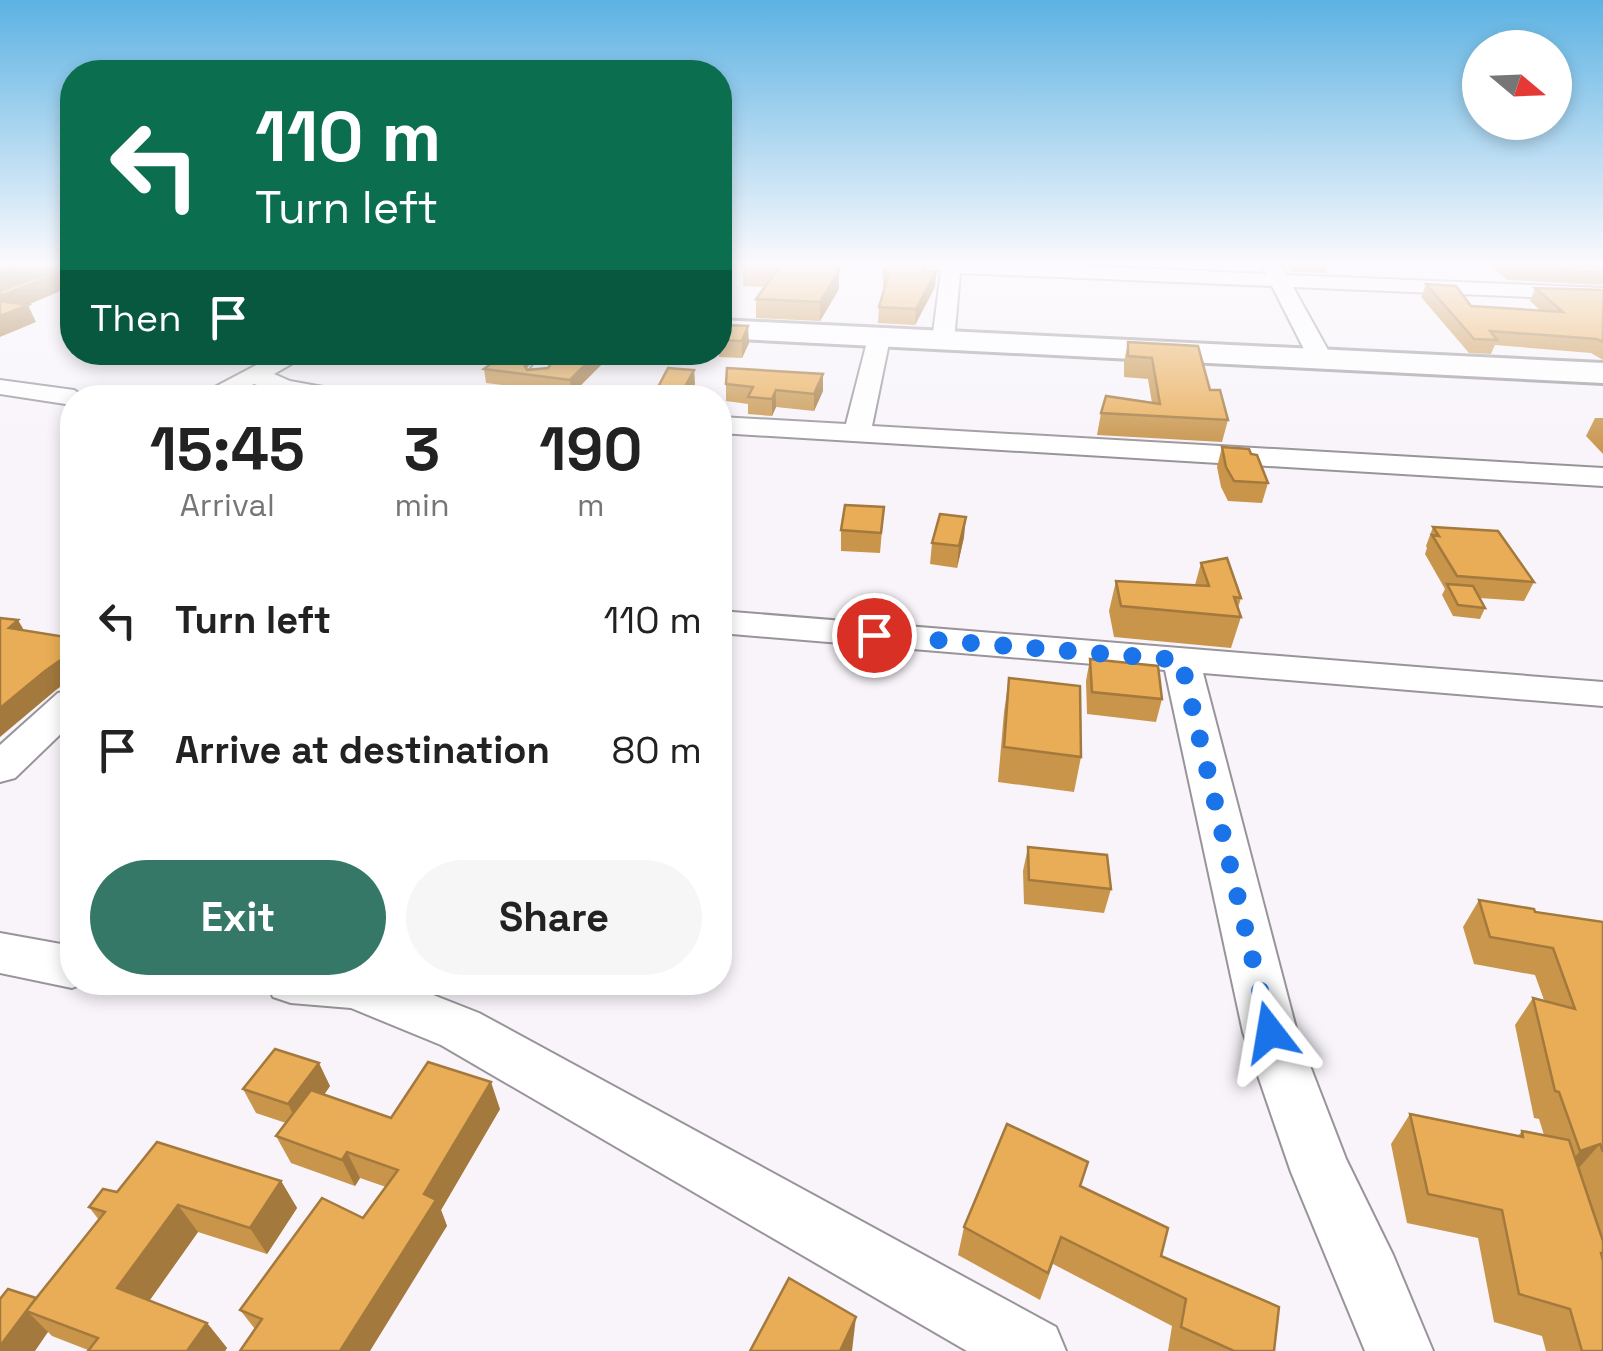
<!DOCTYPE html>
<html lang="en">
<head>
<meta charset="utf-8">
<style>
	:root { --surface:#fff; --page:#f6f6f6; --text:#222; --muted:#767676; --accent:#367868 }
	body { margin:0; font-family:"Space Grotesk",sans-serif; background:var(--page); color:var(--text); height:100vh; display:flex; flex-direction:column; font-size:38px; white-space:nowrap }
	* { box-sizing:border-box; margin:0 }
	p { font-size:32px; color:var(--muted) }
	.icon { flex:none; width:55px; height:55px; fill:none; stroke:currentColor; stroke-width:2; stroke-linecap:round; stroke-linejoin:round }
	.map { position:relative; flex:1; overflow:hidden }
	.panel { position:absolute; left:60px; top:385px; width:672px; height:610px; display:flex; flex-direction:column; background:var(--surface); border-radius:40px; box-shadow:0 5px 15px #0003 }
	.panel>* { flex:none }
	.guide { position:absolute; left:60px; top:60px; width:672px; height:305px; border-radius:40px; box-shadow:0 5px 15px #0003; background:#0b6e4f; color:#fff; overflow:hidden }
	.needle { width:65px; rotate:109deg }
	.controls { position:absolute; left:1462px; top:30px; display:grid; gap:20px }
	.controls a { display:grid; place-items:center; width:110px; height:110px; border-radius:50%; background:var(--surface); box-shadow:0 5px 15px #0003; font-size:50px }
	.pin { position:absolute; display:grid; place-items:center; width:85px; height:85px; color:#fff; margin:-42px; border:5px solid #fff; border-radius:50%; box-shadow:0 2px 10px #0007 }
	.me { position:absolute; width:110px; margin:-55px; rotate:346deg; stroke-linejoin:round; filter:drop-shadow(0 0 8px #0008) }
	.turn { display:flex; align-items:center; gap:35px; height:210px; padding:0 30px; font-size:45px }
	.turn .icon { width:130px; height:130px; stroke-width:2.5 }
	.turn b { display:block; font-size:70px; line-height:85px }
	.then { display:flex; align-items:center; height:95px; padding:0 30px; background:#0003; gap:20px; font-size:38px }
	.eta { display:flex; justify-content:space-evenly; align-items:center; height:170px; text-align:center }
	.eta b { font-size:60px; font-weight:700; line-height:70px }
	.cta { display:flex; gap:20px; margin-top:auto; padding:20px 30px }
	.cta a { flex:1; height:115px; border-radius:60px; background:var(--accent); color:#fff; font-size:40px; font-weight:700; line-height:115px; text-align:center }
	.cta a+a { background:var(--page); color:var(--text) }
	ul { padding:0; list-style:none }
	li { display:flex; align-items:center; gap:30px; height:130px; padding:0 30px }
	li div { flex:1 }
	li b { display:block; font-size:38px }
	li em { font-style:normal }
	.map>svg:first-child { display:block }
</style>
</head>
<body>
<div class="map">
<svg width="1603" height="1351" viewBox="0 0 1603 1351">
	<rect width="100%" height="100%" fill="#f8f4fa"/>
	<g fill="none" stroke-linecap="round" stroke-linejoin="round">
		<defs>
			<g id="minor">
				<path d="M933,266H1086L1266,274L1262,266H1282L1286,275L1603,288V300L1293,287L1333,359L1321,366L1309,359L1272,286L960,273L954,341L943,348L932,341L941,271Z"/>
				<path d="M879,331L890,338L872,426L1603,468V486L720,433V417L846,424L868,338Z"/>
				<path d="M281,352H312L274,374L290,381L356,393L359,398H297L254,384L227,398H194Z"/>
				<path d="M544,352H568L547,380H529L526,375Z"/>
				<path d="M0,380L74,390L86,398H72V405L0,394Z"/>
				<path d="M720,611L1603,682V706L1203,673L1297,1032L1346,1159L1393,1255L1433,1351H1365L1291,1172L1243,1032L1165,670L720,633Z"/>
				<path d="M72,690V723L15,778L0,782V745L58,693Z"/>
				<path d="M0,933L72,946V982H88L72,988L0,973Z"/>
				<path d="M266,982H400L479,1013L1056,1327L1066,1351H967L441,1045L351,1008L291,1003L273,997Z"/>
			</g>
			<path id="highway" d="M720,320L1603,363V383L720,338Z"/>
		</defs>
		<use href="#minor" stroke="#98949a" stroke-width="4"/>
		<use href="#highway" stroke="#98949a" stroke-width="6"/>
		<use href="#minor" fill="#fff" fill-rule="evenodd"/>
		<use href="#highway" fill="#fff" fill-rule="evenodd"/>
	</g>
	<g fill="#c8954b">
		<path d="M839,266V289L820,321L756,318V299L765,287L743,286V267Z"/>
		<path d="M930,266L928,271L936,272L935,287L915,325L878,323L879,307L885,288L883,287V272Z"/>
		<path d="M1289,266H1328L1326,273L1293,272Z"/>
		<path d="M1491,266H1603V285L1507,280Z"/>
		<path d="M1426,284L1471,306L1540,310L1530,301L1535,288L1603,290V360L1591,353L1495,345L1491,354L1469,353L1421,297Z"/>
		<path d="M720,335L749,343L742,358L719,357Z"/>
		<path d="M1128,342L1210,390L1228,420L1222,442L1097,435L1101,413L1152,403L1148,379L1124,377V362Z"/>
		<path d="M600,359L601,365L572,394L486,383L484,369L548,368Z"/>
		<path d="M694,370L695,387L690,398H656V391Z"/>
		<path d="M823,374V391L814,411L776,407L772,416L748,414V404L726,401V384Z"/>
		<path d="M1595,418H1603V454L1586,436Z"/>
		<path d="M1222,447L1251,454L1268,483L1262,503L1228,501L1221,487L1217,467Z"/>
		<path d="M884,507L880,553L841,551V530Z"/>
		<path d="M1433,527L1534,582L1524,601L1479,598L1485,608L1480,619L1453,616L1442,595L1445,589L1425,554L1427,548L1426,546Z"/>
		<path d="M964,537L957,568L930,564L932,543Z"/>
		<path d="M1201,563L1241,598L1238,608L1241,617L1231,648L1114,637L1109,611L1116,581L1195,585Z"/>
		<path d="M1090,659L1162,699L1156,722L1087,714L1086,681Z"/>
		<path d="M1009,678L1081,757L1074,792L998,782L1004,712Z"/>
		<path d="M1028,847L1111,889L1104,913L1024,904L1023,871Z"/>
		<path d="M1479,900L1535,912L1603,922V1351H1546L1542,1336L1494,1322L1478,1238L1407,1223L1391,1144L1410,1114L1518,1136L1522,1131L1544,1135L1539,1119L1534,1118L1515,1025L1533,998L1544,1000L1535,975L1474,964L1463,927Z"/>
		<path d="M330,1086L324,1095L391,1118L500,1109L441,1210L447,1226L255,1329L240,1310L363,1218L386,1187L360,1178L355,1186L291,1163L276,1136L286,1123L256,1113L243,1089Z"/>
		<path d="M281,1181L297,1208L267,1254L198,1232L149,1301L207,1323L227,1348L225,1351H88V1350L52,1336L48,1332L0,1351L36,1298L99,1220L89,1207L117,1192Z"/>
		<path d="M1080,1186L1161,1256L1274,1351H1168L1172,1326L1053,1264L1040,1300L958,1255L964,1227Z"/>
	</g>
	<g fill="#a3793d">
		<path d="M15,266H64L0,291V272Z"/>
		<path d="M839,266V289L820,321V302Z"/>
		<path d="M72,267V286L9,313L28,305L36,322L0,337V296Z"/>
		<path d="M936,272L935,287L915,325L916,309Z"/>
		<path d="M748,326L749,343L742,358V341Z"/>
		<path d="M526,352H540L523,373L521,359Z"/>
		<path d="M590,352H609L600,359L601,365L572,394L570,380Z"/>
		<path d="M694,370L695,387L690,398H683L682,392Z"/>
		<path d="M823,374V391L814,411V394Z"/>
		<path d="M776,390V407L772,416V399Z"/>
		<path d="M966,517L964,537L957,568L959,546Z"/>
		<path d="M18,620L29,639L9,628Z"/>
		<path d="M72,652V678L56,690L0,737V708L45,671Z"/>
		<path d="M319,1063L330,1086L300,1128L288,1104Z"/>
		<path d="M491,1082L500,1109L441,1210L447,1226L370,1351H340L424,1194Z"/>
		<path d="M1600,1144L1577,1170L1558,1177L1580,1151Z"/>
		<path d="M347,1152L360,1178L355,1186L342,1160Z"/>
		<path d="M281,1181L297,1208L267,1254L250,1228Z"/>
		<path d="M178,1205L198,1232L140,1314L117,1288Z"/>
		<path d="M27,1311L48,1332L35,1351H0V1346Z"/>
		<path d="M856,1317L852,1351H840Z"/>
		<path d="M207,1323L227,1348L225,1351H187Z"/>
	</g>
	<g fill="#e9ad57" stroke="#a3793d" stroke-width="2.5">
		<path d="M0,266H15L0,272Z"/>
		<path d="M67,266L72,267L0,296V291Z"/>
		<path d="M744,266H839V271L820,302L756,299L778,269L743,267Z"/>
		<path d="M887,266H925L923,270L936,272L916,309L879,307L889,273L883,272Z"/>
		<path d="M1510,266H1603V272L1512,268Z"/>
		<path d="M1426,284L1456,286L1471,306L1563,312L1535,288L1603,290V342L1597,339L1490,331L1497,340L1474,339Z"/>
		<path d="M0,301L28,305L0,316Z"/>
		<path d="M725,325L748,326L742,341L720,340V335Z"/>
		<path d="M1128,342L1198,346L1210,390H1220L1228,420L1101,413L1106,396L1160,404L1152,358L1128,356Z"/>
		<path d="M507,352H526L521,359L527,370L548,368L559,352H598L570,380L484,369Z"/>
		<path d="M668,368L694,370L682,392L656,391Z"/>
		<path d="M727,368L823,374L814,394L776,390L772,399L748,397L753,387L726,384Z"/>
		<path d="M1222,447L1249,449L1251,454L1257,455L1268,483L1234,481L1226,467Z"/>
		<path d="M845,505L884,507L881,533L841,530Z"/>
		<path d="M940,514L966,517L959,546L932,543Z"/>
		<path d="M1433,527L1498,531L1534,582L1457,576L1432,535L1439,536Z"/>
		<path d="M1227,558L1241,598L1234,597L1241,617L1121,606L1116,581L1209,586L1201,563Z"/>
		<path d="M1447,584L1473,586L1485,608L1458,605Z"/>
		<path d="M0,618L18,620L9,628L72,638V652L45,671L0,708Z"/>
		<path d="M1090,659L1158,666L1162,699L1092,692Z"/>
		<path d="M1009,678L1080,686L1081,757L1004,747Z"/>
		<path d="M1028,847L1107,855L1111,889L1029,880Z"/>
		<path d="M1479,900L1534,909L1535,912L1603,922V1152L1600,1144L1580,1151L1559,1092L1555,1091L1533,998L1575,1009L1553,948L1490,937Z"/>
		<path d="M275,1049L319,1063L288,1104L243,1089Z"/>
		<path d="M428,1062L491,1082L424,1194L436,1200L340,1351H240L262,1319L240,1310L322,1198L363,1218L398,1170L347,1152L342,1160L276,1136L311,1090L391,1118Z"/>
		<path d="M1410,1114L1523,1137L1522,1131L1569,1140L1603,1241V1253H1601L1603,1261V1351H1582L1570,1309L1519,1294L1502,1210L1428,1194Z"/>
		<path d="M1007,1124L1088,1162L1080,1186L1168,1228L1161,1256L1279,1307L1274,1351H1234L1181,1327L1186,1299L1061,1237L1048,1273L964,1227Z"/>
		<path d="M157,1142L281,1181L250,1228L178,1205L117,1288L207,1323L187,1351H88L98,1338L26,1311L105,1212L89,1207L103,1189L117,1192Z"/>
		<path d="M789,1278L856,1317L840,1351H750Z"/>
		<path d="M8,1289L36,1298L0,1346V1299Z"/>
	</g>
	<linearGradient id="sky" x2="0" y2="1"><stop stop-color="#5cb2e3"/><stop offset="0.58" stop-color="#fcfafd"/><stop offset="1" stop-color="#fcfafd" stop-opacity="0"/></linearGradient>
	<rect width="1603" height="455" fill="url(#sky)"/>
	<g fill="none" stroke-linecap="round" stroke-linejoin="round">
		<path stroke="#1a73e8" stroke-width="18" stroke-dasharray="0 32.4" d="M874,635L1181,660L1270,1032"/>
	</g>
</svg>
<div class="controls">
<a><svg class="needle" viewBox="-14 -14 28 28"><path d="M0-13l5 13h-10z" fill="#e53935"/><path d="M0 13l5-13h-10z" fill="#767676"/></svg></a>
</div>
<div class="pin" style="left:874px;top:635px;background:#d93025"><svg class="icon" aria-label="arrive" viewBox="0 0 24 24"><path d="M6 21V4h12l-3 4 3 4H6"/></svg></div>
<svg class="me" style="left:1270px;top:1032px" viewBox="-20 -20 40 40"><path d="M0-17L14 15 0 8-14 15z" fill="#1a73e8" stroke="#fff" stroke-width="4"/></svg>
<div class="guide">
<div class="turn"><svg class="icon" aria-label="left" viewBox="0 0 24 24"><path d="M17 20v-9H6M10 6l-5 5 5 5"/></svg><div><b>110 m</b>Turn left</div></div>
<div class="then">Then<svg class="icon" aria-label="arrive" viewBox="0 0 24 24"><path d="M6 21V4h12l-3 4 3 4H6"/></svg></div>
</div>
<section class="panel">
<div class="eta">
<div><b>15:45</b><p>Arrival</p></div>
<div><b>3</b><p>min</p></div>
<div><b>190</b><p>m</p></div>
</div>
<ul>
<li><svg class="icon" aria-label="left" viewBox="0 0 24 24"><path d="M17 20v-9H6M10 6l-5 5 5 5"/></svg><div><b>Turn left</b></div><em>110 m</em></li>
<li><svg class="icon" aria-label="arrive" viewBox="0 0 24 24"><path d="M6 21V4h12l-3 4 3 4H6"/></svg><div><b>Arrive at destination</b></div><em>80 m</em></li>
</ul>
<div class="cta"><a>Exit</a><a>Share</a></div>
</section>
</div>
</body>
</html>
